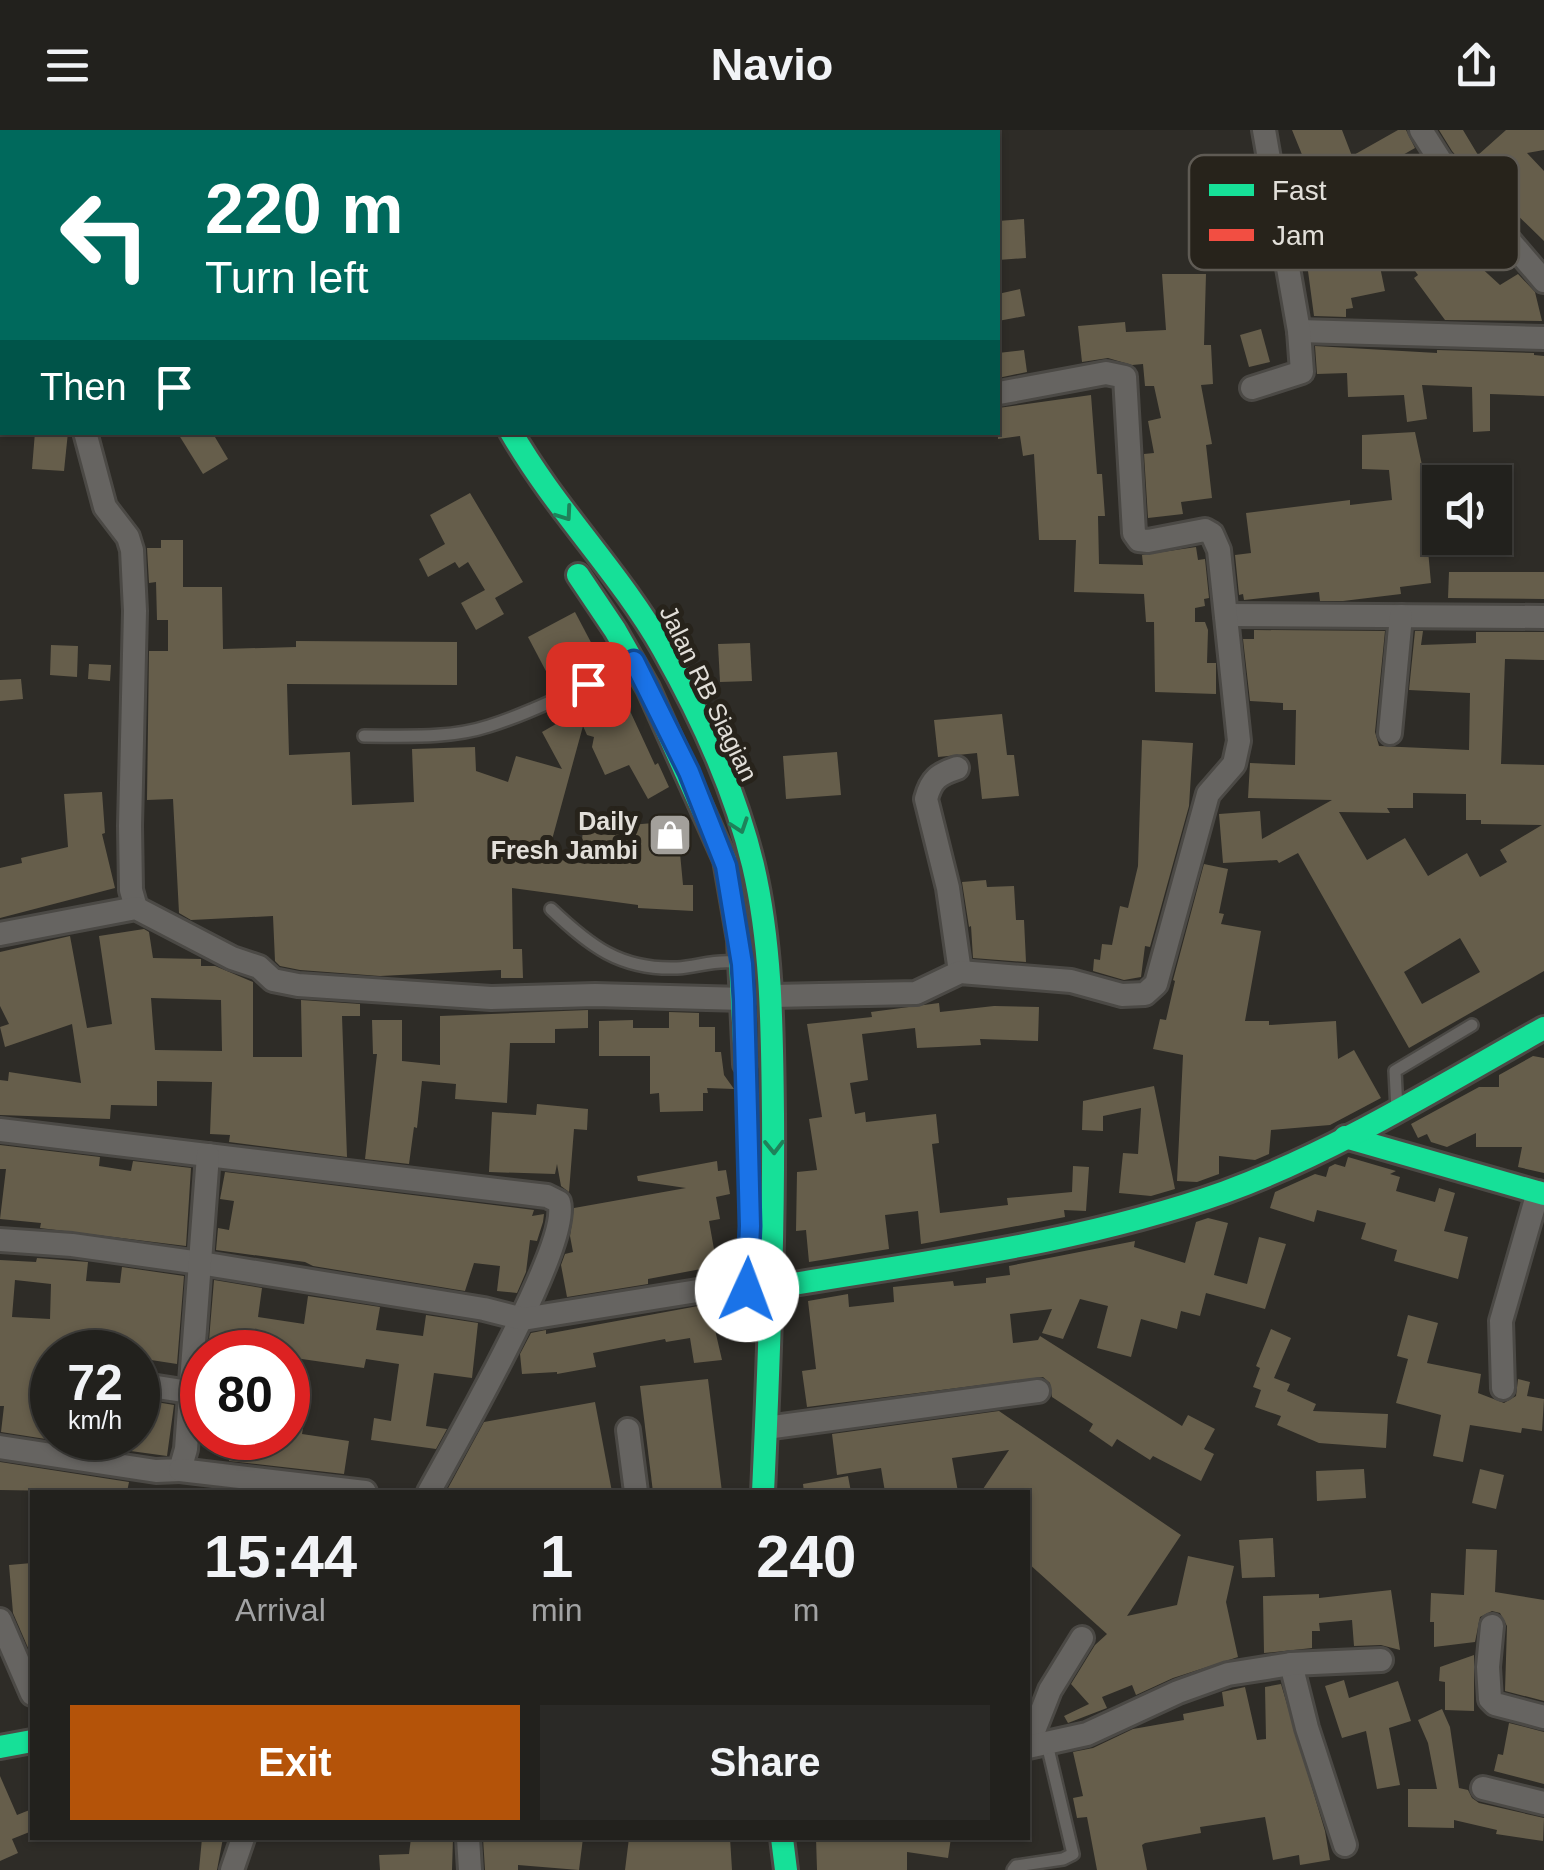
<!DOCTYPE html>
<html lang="en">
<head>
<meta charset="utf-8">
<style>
	:root { --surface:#22211d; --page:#2a2926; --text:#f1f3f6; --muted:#a2a3a4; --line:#3f3e3b; --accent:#b45309 }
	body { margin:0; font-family:Helvetica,sans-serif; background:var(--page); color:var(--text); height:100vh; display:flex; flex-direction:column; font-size:38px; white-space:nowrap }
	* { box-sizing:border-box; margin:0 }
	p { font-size:32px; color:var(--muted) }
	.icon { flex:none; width:55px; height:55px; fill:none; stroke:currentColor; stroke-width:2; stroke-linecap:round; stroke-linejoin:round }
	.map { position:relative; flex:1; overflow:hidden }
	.details { position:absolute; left:30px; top:1360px; width:1000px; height:350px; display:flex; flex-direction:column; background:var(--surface); border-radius:0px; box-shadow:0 2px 8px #0004,0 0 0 2px var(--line) }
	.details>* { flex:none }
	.top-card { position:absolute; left:0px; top:0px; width:1000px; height:305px; box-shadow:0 2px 8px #0004,0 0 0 2px var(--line); background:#00695c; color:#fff; overflow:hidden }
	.fabs { position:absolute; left:1422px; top:335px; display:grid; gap:20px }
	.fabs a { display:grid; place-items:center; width:90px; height:90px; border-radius:0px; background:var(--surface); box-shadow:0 2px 8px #0004,0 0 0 2px var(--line); font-size:50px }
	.speed { position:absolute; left:30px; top:1200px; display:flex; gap:20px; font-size:50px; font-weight:700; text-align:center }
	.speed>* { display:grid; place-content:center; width:130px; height:130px; border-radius:50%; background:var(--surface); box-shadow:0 2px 8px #0004,0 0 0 2px var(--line); line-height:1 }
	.speed small { font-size:25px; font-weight:400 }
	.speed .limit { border:15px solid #d22; background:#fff; color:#111 }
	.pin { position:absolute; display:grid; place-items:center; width:85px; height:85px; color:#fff; margin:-42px; border-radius:20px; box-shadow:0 5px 15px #0006 }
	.me { position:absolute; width:110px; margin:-55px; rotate:2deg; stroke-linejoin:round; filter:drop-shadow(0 0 8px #0008) }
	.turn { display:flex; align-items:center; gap:35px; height:210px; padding:0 40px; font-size:45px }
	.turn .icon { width:130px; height:130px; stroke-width:2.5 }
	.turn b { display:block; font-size:70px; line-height:85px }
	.then { display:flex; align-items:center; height:95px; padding:0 40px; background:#0003; gap:20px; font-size:38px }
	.eta { display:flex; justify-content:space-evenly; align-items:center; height:170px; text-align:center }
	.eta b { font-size:60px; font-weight:700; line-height:70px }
	.action { display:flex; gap:20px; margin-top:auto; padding:20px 40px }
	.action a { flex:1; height:115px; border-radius:0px; background:var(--accent); color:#fff; font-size:40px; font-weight:700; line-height:115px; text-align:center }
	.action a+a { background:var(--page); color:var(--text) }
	header { display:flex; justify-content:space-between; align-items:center; height:130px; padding:0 40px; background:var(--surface); font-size:45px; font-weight:700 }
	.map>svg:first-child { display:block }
</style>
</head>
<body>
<header><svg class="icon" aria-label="menu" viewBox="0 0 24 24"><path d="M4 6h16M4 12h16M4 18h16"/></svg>Navio<svg class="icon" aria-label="share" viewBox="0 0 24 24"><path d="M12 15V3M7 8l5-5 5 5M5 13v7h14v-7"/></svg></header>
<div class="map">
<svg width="1544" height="1740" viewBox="0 0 1544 1740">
	<rect width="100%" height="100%" fill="#2e2c27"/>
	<g fill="#665e4b" fill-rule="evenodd">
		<path d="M1292,0H1342L1352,26L1398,0H1406L1415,18L1380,38L1407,85L1431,68L1460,110L1472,100L1491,123L1477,134L1500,155L1518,144L1535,162L1542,191L1445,190L1414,148L1418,145L1367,74L1385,161L1351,168L1353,178L1346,179V187L1314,186L1306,126L1301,127L1290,63L1302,61L1292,31L1303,27Z"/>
		<path d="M1439,0H1463L1478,25L1506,0H1544V20L1527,23L1544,41V111L1509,77L1504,81L1452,21Z"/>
		<path d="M1024,89L1026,128L998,130V91Z"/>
		<path d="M1162,144H1206L1204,215H1211L1213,254L1201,255L1212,314L1206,315L1212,368L1181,372L1183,384L1148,388L1144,324L1154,323L1148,291L1161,288L1154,256H1145L1143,234L1132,235L1108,228L1082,232L1078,196L1125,192L1126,202L1166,200Z"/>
		<path d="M1020,159L1025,186L998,191V164Z"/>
		<path d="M1261,199L1270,232L1249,237L1240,205Z"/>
		<path d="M1315,216L1437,223V220L1534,223V225L1544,226V266L1490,264V301L1473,302L1472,257L1422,255L1427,289L1407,292L1404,265L1348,267L1347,243L1317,244Z"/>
		<path d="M1024,220L1027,242L998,248V223Z"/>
		<path d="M1091,265L1097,344H1102L1105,386H1098L1099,434L1143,435L1142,425L1196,417L1198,430L1205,429L1209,468L1204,469L1205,476L1195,478V492H1205L1208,500L1207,533H1216V564L1155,562L1154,492H1146L1144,464L1074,462L1076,410H1039L1034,324L1023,326L1020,306L998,309V278Z"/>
		<path d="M35,302H68L64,341L32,339Z"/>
		<path d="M177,302H212L228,329L203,344Z"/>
		<path d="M1415,302L1426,354H1422L1431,453L1400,457L1401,464L1343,471H1320L1319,462L1244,470L1243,464L1239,465L1235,425L1251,423L1246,383L1350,370V375L1392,370L1389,340L1362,339V305Z"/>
		<path d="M470,363L523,452L495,468L504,484L476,500L461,473L485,460L468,432L459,438L455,432L428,447L419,429L445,414L430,385Z"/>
		<path d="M161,410H183V457H222L223,519L296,517V511L457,512V555L287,554L289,625L350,622L352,675L414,672L412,619L475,617L476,641L508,652L516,626L562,639L542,602L577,582L574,575L618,555L655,635L658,633L669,657L648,669L629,635L605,645L592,617L594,607L587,605L583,596L547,728L580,733L583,699L677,691L683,755H693V781L638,778V775L512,758L513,819H522L523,848H501V840L380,846L300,840L280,836L275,831L273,786L191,790L179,783L173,669L147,670L149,521H168V490H157L156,452L149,453L147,418H161Z"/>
		<path d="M1449,442H1544V469L1448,468Z"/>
		<path d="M575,482L595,520L548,545L528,507Z"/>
		<path d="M1254,500L1385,501L1375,602L1379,616L1469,620L1470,563L1409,560L1415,501H1423L1421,515L1476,513V502H1544V530L1505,529L1501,634L1544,635V841L1409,918L1298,723L1279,733L1277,730L1223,733L1219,684L1260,681L1262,709L1332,670L1248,668L1250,633L1295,635L1296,580H1283V573L1250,571L1243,509H1254ZM1413,663L1466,664V690H1481V694L1542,695L1500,720L1507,732L1480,747L1467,723L1428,746L1405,708L1367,730L1339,682L1390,683L1387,678H1413ZM1460,808L1480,842L1422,874L1404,842Z"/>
		<path d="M750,513L752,551L720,552L718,514Z"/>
		<path d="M51,515L78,516L77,547L50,545Z"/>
		<path d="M89,534L111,535L110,551L88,549Z"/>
		<path d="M21,549L23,569L0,571V550Z"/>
		<path d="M1002,584L1007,625H1014L1019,666L982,669L977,623L938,627L934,590Z"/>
		<path d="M1142,610L1193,613L1189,676L1150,817L1145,816L1141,847L1124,850L1093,841L1094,829L1100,830L1102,814L1112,815L1120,776L1128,778L1138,736Z"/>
		<path d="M837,622L841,665L786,669L783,626Z"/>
		<path d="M102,662L105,703L102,704L115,758L0,788V738L22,733L21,728L68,717L64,664Z"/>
		<path d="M1204,734L1228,739L1219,783L1224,784L1221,794L1261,801L1245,891H1269V895L1336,891L1338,929L1354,920L1381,968L1330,995L1271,1000L1269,1024L1255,1030L1219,1026V1044L1197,1052L1177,1051L1183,925L1153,919L1160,889L1166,890L1175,851L1173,850Z"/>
		<path d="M986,750L987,757L1014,756L1016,790H1024L1026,832L973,828L971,796L969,797L962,752Z"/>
		<path d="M144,799L149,802L153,828L201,829V836H215L253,852V927H302L301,870L360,874V886H342L347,1027L229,1012L230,1005L210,1004L212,952L157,951V976L111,975L110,989L0,985V950L8,951L9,942L81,953L72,894L5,917L0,897L9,894L0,876V822L70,806L87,898L112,894L99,806ZM151,868L221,870L222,921L155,920Z"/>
		<path d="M939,873L940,882L994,876L1039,877L1038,911L980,909L981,915L917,918L915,898L862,904L868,950L850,953L855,984L865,982L866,992L936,984L939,1013L932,1014L940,1083L1008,1075L1007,1068L1072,1062L1073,1036L1089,1037L1086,1081L1064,1080L1065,1087L921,1114L918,1081L885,1085L889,1119L809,1132L806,1100L796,1101L797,1042L817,1040L809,989L822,987L807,894L872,887L871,882Z"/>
		<path d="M588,880V898L555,899V913H510L507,973L455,969L456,954L422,951L417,998L414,997L409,1034L365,1029L377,924H373L372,890H402V931L440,935V886Z"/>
		<path d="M669,882L699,883V897H715V922H721L724,945L734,959L707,958L708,963H703V981L660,982L659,963L650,964V926H599V891L633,890V898H669Z"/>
		<path d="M1533,926L1544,928V1043L1518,1037L1522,1017H1476V1003L1447,1017L1431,1012L1427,1004L1418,1008L1411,994L1479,957H1499V945Z"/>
		<path d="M1154,956L1175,1059L1151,1066L1119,1063L1123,1023L1138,1024L1141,978L1103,986V1001L1082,1000L1083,971Z"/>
		<path d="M537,974L588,979L587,1000L574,999L569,1062L561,1056L557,1034L555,1044L489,1042L492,982L536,985Z"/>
		<path d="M0,1015L100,1027L99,1036L131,1041L133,1031L191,1038L186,1116L40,1098L41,1093L0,1089L6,1039H0Z"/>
		<path d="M1348,1027L1396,1041L1390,1044L1400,1047L1396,1061L1435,1072L1439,1058L1455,1063L1444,1101L1468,1107L1458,1149L1394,1131L1397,1120L1361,1109L1366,1093L1317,1080L1314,1092L1270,1078L1275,1062L1315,1044L1326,1047L1329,1037L1335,1034L1345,1037Z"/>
		<path d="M717,1031L718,1041L726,1040L730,1064L716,1067L720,1089L709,1091L717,1136L648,1149V1154L567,1167L561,1135L565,1124L573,1122L570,1106L574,1078L686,1058L638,1051L637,1046Z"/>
		<path d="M225,1042L534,1080L532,1086L544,1084L543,1092L537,1111L530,1110L526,1142L517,1163L497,1161L500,1136L474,1133L465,1161L313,1136L305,1132L216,1120L218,1098L229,1100L234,1071L220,1069Z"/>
		<path d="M1208,1088L1228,1093L1214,1145L1247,1154L1259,1107L1286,1114L1265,1179L1206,1163L1200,1186L1181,1181L1177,1199L1141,1189L1131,1227L1097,1218L1108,1176L1080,1169L1063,1209L1042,1203L1052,1179L1010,1184L1013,1213L1038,1210L1040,1206L1182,1296L1188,1285L1215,1299L1204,1319L1214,1324L1201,1351L1153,1326L1150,1330L1117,1309L1112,1317L1089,1301L1093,1294L1052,1267L1050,1253L1043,1247L807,1277L802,1241L816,1239L808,1171L848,1164L849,1177L894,1172L893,1157L953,1151L954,1156L986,1153V1148L1010,1145L1009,1136L1135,1111L1134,1117L1185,1133L1196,1092Z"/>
		<path d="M37,1128L88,1132L86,1151L120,1153L122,1137L184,1146L177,1234L138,1228V1222L41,1225V1259L52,1260V1310L1,1302L4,1276H0V1130L36,1132ZM15,1150L51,1154L50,1189L12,1187Z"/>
		<path d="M214,1150L262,1158L258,1187L304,1194L308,1166L380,1177L376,1200L423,1206L426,1185L478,1193L472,1248L434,1243L426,1296L447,1299L436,1319L371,1310L374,1288L391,1291L399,1234L366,1229L364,1238L295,1228L296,1222H208Z"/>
		<path d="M709,1174L722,1230L694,1233L690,1208L666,1212L665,1209L593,1223L596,1237L557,1244V1242L522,1244L520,1224L531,1203L546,1200V1204Z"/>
		<path d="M1408,1185L1438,1193L1427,1233L1481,1244L1478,1263L1504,1273L1516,1266L1518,1249L1530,1252L1527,1266L1544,1269L1542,1301L1522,1298L1521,1303L1470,1295L1463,1332L1433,1326L1441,1285L1396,1273L1408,1229L1397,1226Z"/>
		<path d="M1271,1199L1291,1208L1274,1248L1290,1254L1287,1261L1316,1274L1313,1281L1388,1284L1386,1318L1319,1313L1277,1295L1281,1286L1255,1277L1261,1260L1253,1257L1260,1238L1256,1236Z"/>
		<path d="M708,1249L722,1362H653L640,1256Z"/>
		<path d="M138,1269L174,1275L167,1326L72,1313V1308H138Z"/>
		<path d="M595,1272L612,1362H446L484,1292Z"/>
		<path d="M288,1277L306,1279L302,1304L349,1311L344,1344L229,1331L232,1308H288Z"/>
		<path d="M999,1281L1181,1405L1127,1486L1177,1475L1188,1426L1234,1436L1226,1472L1238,1527L1173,1548L1136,1565L1132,1555L1102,1567L1107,1578L1068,1593L1064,1586L1089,1574L1071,1554L1095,1515L1107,1504L1028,1433V1362H981L1009,1320L952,1328L958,1362H885L881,1338L837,1345L832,1304Z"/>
		<path d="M0,1332L129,1352L127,1362L0,1360Z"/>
		<path d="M1364,1339L1366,1368L1317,1371L1316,1341Z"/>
		<path d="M1480,1339L1504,1345L1496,1379L1472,1373Z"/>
		<path d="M848,1346L851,1362H804L803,1354Z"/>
		<path d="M1273,1408L1275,1447L1242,1448L1239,1410Z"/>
		<path d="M1466,1419L1497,1420L1495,1462L1544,1470V1571L1505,1561L1507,1496L1500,1483L1492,1481L1480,1487L1475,1512L1434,1517V1492H1430L1431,1463L1464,1465Z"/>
		<path d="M32,1433V1527L13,1483L9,1435Z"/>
		<path d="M1391,1460L1400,1520L1381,1515L1354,1516L1352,1490L1319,1493L1320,1501H1312V1518L1264,1523L1263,1466L1319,1464V1468Z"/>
		<path d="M1474,1525V1581L1445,1580V1552L1439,1551L1440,1537Z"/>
		<path d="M1344,1550L1349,1568L1398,1551L1411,1591L1389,1598L1400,1655L1377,1659L1366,1601L1342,1608L1325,1556Z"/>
		<path d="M1281,1554L1325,1701L1330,1730L1300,1735L1299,1725L1273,1730L1265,1687L1200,1697L1201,1703L1145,1713L1142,1715L1147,1740H1097L1087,1687L1077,1688L1073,1668L1083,1666L1073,1622L1093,1618L1133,1599L1184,1590L1183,1584L1224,1576L1222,1562L1245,1557L1257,1610L1266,1609L1265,1557Z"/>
		<path d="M1442,1579L1450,1597L1459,1658L1468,1660L1472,1668L1479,1673L1544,1688L1543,1711L1496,1704L1497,1700L1454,1690V1698L1408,1697V1659H1437L1428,1613L1418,1590Z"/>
		<path d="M1509,1593L1544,1602V1654L1494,1641L1498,1624L1503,1625Z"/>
		<path d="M0,1646L17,1685L32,1679V1701L12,1709L18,1723L0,1731Z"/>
		<path d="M202,1708H223L217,1740H199Z"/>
		<path d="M411,1708H453L452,1740H380L379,1725L409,1724Z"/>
		<path d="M483,1708H583L579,1740L518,1735V1740H485Z"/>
		<path d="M629,1708L683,1712L682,1708H730L732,1740H625Z"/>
		<path d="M816,1708H951L948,1728L907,1722V1740H817Z"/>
	</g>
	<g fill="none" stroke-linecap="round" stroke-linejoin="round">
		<defs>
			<g id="lane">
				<path d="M364,606C406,606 449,609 489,596C536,581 582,557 626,535"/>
				<path d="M551,779C590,816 620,840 677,838C696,837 713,830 732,832"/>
				<path d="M1397,979L1395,941L1472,895"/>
				<path d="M1013,1740L1016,1736L1063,1729L1073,1724L1047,1614"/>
			</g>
			<g id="street">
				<path d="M1421,0L1440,30L1544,151"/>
				<path d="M1299,201L1544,208"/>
				<path d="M1252,258L1302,242L1299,201L1264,0"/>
				<path d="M0,293H2"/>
				<path d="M85,302L105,377L128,407L132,420L135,481L130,696L131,760L136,778"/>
				<path d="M1226,485L1544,487"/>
				<path d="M1390,603L1401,486"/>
				<path d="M957,638C939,644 931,649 926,669L948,758L960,842"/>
				<path d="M0,804L136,778L232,828L259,837L273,850L298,855L491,868L595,865L744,869"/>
				<path d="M772,866L916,863L960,842L1071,851L1122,865L1145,864L1156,854L1208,664L1234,634L1239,611L1219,420L1212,404L1205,400L1148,411L1139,410L1134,403L1125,247L1106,243L999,263"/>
				<path d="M0,1000L547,1066L559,1072C572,1113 454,1316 429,1362"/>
				<path d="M0,1110L72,1115L200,1133L484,1179L523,1189L716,1158L747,1161"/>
				<path d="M138,1254L189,1262"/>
				<path d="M1503,1258L1501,1191L1538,1062"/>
				<path d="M766,1298L1038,1261"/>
				<path d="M628,1300L636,1362"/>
				<path d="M0,1317L156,1341L180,1340L186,1319L208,1025"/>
				<path d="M180,1340L365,1362"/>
				<path d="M0,1490L32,1564"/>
				<path d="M1492,1496L1488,1537L1490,1569L1495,1574L1544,1587"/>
				<path d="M1291,1534L1307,1598L1345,1715"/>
				<path d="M1028,1616L1050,1560L1082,1508"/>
				<path d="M1028,1617L1087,1604L1178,1562L1228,1544L1291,1534L1381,1530"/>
				<path d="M1483,1658L1544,1673"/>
				<path d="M468,1708L470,1740"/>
				<path d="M232,1740L243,1708"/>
			</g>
			<g id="fast">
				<path d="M511,302C555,379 619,442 663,519C701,586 735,660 753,735C772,816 772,901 773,984C774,1110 769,1236 763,1362"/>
				<path d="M578,445L615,500L648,558L725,730L739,810L745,934"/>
				<path d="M1345,1007L1544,1064"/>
				<path d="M770,1158C922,1132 1079,1114 1225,1062C1337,1021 1440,956 1544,898"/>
				<path d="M0,1617L32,1611"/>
				<path d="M782,1708L786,1740"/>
			</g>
			<path id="jam" d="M327,0L329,2"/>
		</defs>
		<use href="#lane" stroke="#4b4945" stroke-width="16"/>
		<use href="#street" stroke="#4b4945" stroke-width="28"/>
		<use href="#fast" stroke="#4b4945" stroke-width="28"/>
		<use href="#jam" stroke="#4b4945" stroke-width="28"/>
		<use href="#lane" stroke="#666461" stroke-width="11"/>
		<use href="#street" stroke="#666461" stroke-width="22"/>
		<use href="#fast" stroke="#16e098" stroke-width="22"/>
		<use href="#jam" stroke="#f24e42" stroke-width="22"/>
	</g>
	<defs><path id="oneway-chevron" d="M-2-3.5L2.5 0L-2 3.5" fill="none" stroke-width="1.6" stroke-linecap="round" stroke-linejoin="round" transform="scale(2.5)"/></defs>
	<g stroke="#1e825a">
		<use href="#oneway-chevron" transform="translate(565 384) rotate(55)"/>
		<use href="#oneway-chevron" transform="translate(740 696) rotate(71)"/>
		<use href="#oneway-chevron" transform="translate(774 1017) rotate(89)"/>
	</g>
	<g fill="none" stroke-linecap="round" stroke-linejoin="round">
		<defs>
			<path id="route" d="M588,554L634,531L689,642L726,736L742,834L744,869L750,1096L747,1160"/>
		</defs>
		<use href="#route" stroke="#114b97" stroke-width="25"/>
		<use href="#route" stroke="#1a73e8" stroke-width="18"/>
	</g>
	<defs>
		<symbol id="shop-square" viewBox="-11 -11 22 22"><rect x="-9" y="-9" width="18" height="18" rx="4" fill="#a3a09b" stroke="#27231b"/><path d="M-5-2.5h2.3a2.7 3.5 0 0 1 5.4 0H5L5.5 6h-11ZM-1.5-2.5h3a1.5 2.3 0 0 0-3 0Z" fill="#fff"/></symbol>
	</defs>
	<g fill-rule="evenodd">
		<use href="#shop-square" x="645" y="680" width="50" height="50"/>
	</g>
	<g text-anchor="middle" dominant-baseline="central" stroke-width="10" stroke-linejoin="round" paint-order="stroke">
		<g font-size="25" fill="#e2dfd9" stroke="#27231b">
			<text transform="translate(709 563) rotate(64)">Jalan RB Siagian</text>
		</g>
		<g font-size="25" font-weight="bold" fill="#e2dfd9" stroke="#27231b" text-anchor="end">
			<text x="638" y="691">Daily<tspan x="638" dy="29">Fresh Jambi</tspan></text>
		</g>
	</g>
	<rect x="1189" y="25" width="330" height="115" rx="15" fill="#27231b" stroke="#5f5b54" stroke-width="2.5"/>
	<rect x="1209" y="54" width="45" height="12" fill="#16e098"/>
	<rect x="1209" y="99" width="45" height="12" fill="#f24e42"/>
	<g font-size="28" fill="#e2dfd9">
		<text x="1272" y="70">Fast</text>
		<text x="1272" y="115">Jam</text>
	</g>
</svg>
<div class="fabs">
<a><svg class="icon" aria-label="sound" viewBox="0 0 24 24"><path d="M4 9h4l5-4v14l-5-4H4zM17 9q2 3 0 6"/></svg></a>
</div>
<div class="speed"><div>72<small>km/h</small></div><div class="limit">80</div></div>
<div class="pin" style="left:588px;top:554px;background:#d93025"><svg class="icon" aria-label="arrive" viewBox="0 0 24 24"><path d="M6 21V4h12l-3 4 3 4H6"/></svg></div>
<svg class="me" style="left:747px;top:1160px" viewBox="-20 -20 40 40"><circle r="19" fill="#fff"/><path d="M0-13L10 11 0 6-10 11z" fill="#1a73e8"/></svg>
<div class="top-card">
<div class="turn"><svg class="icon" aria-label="left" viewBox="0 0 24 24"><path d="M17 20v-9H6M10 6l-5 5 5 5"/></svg><div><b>220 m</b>Turn left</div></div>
<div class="then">Then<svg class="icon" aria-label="arrive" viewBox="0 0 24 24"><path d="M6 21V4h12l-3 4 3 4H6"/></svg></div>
</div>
<section class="details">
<div class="eta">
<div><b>15:44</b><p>Arrival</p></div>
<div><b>1</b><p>min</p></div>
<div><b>240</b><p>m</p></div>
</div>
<div class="action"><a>Exit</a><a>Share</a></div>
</section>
</div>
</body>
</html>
